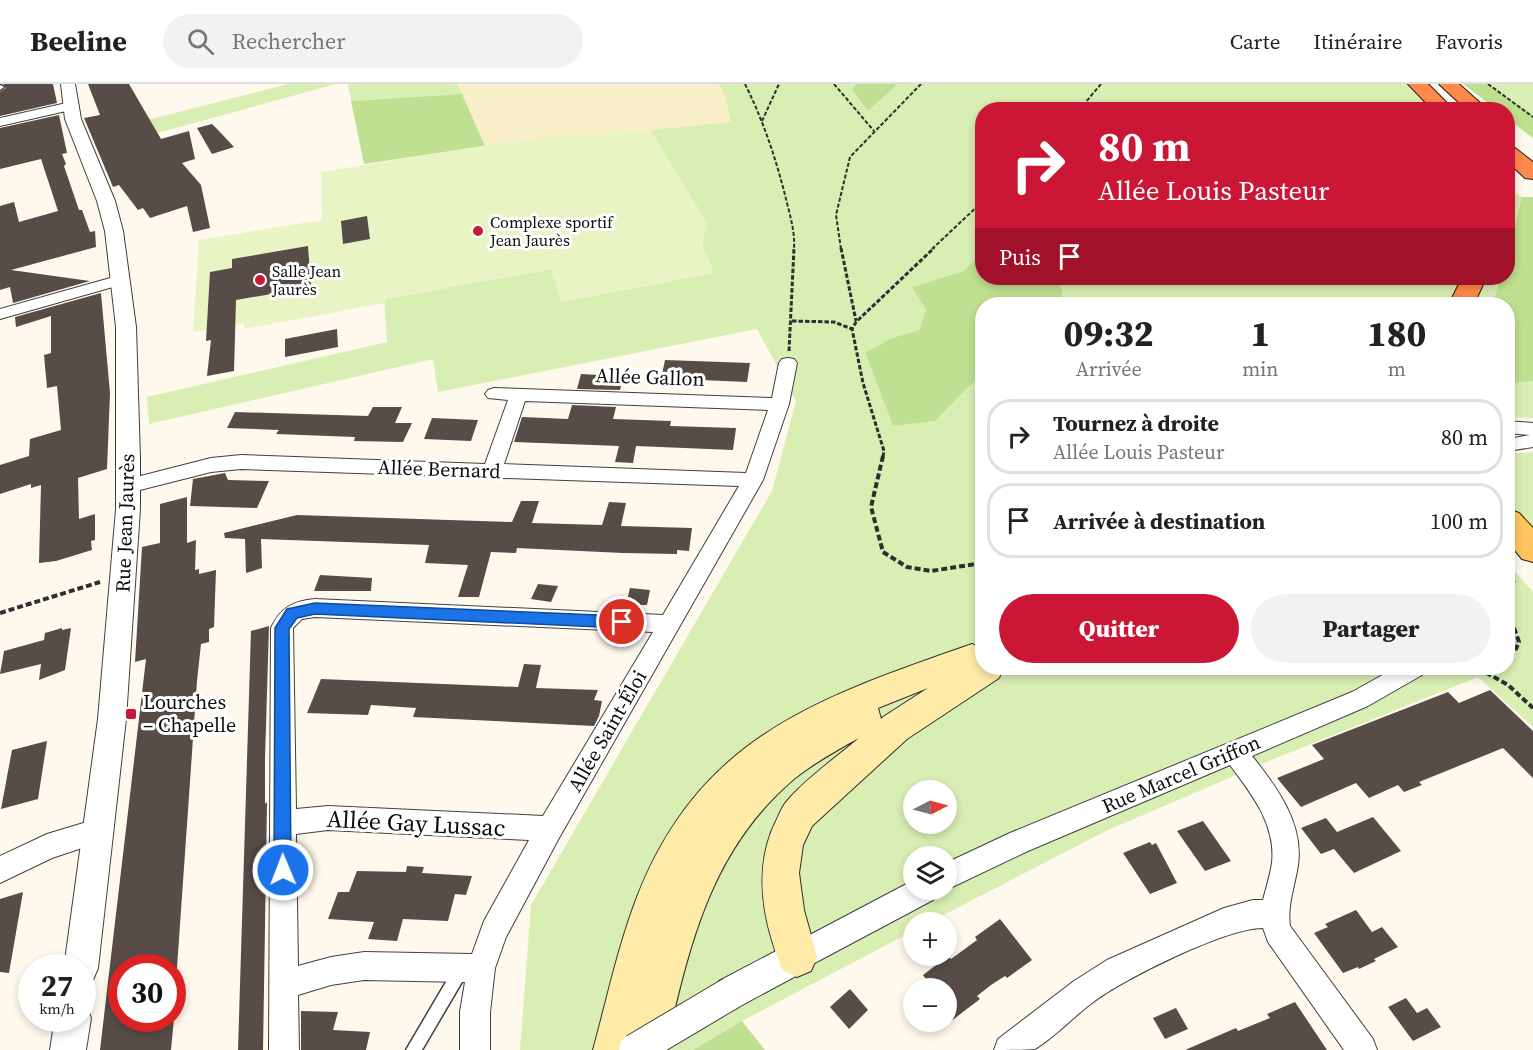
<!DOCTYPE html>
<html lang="fr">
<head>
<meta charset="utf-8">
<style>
	:root { --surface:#fff; --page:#f2f2f2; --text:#222; --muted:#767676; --line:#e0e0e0; --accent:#cb1635 }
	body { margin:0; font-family:"Source Serif 4",serif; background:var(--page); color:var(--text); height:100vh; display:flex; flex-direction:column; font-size:22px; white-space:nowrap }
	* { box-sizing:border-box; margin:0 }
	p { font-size:20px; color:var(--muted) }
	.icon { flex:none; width:33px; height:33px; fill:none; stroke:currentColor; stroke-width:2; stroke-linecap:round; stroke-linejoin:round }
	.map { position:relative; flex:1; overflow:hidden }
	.details { position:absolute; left:975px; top:213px; width:540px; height:378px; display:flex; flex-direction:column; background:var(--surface); border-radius:24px; box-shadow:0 3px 9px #0003 }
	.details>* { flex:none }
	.top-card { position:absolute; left:975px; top:18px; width:540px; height:183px; border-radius:24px; box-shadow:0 3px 9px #0003; background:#cb1635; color:#fff; overflow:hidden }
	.needle { width:39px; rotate:84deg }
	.tools { position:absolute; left:903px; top:696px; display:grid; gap:12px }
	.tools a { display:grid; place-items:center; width:54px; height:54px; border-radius:50%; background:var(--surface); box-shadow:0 3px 9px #0003; font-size:30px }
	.speed { position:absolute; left:18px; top:870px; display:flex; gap:12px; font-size:30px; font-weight:700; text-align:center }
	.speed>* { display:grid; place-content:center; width:78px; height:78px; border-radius:50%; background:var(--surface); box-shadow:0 3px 9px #0003; line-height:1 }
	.speed small { font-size:15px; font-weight:400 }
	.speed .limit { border:9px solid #d22; background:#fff; color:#111 }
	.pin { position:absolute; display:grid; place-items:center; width:51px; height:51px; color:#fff; margin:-26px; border:3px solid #fff; border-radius:50%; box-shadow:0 2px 6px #0007 }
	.me { position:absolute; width:66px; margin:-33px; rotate:359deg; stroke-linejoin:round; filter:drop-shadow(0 0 4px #0008) }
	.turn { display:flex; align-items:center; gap:21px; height:126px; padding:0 24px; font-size:27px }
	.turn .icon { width:78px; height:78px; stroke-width:2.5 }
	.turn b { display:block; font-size:42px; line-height:51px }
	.then { display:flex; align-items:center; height:57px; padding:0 24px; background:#0003; gap:12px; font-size:22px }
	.eta { display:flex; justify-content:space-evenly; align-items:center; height:102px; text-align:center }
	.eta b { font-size:36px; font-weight:800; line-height:42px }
	.action { display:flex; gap:12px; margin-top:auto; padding:12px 24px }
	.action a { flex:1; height:69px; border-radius:36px; background:var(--accent); color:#fff; font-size:24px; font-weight:800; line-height:69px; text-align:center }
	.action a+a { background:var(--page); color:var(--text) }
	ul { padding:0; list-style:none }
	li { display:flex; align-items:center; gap:18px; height:75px; margin:0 12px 9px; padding:0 12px; border:3px solid var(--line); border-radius:24px }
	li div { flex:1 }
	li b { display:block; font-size:22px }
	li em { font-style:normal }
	header { display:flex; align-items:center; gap:36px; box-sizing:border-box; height:84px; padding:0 30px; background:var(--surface); border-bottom:2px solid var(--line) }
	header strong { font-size:28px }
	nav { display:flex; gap:33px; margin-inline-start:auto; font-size:21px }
	.search { width:420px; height:54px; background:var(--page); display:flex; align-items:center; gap:15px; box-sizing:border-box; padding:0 21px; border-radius:33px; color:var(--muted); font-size:22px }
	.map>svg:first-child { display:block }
</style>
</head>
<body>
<header>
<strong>Beeline</strong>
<div class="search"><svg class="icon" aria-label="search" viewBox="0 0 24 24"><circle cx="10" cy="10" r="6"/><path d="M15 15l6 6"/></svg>Rechercher</div>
<nav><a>Carte</a><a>Itinéraire</a><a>Favoris</a></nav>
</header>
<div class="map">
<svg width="1533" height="966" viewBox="0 0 1533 966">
	<rect width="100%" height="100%" fill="#fff9ed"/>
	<path fill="#f8efc9" d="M457,0H718L724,9L731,38L485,62Z"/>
	<g fill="#d8eeb2" fill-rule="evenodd">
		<path d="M288,0H336L99,65L92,50Z"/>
		<path d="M348,0H457L462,10L351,17Z"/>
		<path d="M718,0H856L852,6L868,27L898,0H1407L1434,25L982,26V168L964,187L912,203L926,226L919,246L892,254L865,270L893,342L935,337L982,289V584H1508V479L1533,508V643L1478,593L1264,679L1106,747L930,838H914L913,847L742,937L693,966H520L531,821L772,407L796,317L757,245L438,308L433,275L149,340L147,313L387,258L384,215L552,185L561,218L713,189L702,160L707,139L650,46L731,38L724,9ZM914,706H946V740H914ZM914,772H946V806H914Z"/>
		<path d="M1488,0H1533V31Z"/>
		<path d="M1508,105L1522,113L1508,167Z"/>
		<path d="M1056,194H1500L1493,220H1061L1063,208Z"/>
		<path d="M1533,297V334L1508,333V300Z"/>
		<path d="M1533,368V452L1508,421V370Z"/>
	</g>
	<g fill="#bee090">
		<path d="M856,0H898L868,27L852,6Z"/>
		<path d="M1463,0H1488L1533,31V54L1508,35V26L1496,25Z"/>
		<path d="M462,10L485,62L364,80L351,17Z"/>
		<path d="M1522,113H1533V297L1508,300V220H1493L1500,194H1508V167Z"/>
		<path d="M982,168V194H1056L1063,208L1061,220H982V289L935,337L893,342L865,269L892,254L919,246L926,226L912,203L964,187Z"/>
		<path d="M742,937L765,966H693Z"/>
	</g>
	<path fill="#e9f4c5" d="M650,46L707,139L702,160L714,189L561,218L551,185L385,215V219L244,245V239L193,248L199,156L322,136L321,88L513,57Z"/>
	<g fill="#574c48">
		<path d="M3,0H53L57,19L0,32V8L6,4Z"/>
		<path d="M88,0H129L161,55L189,47L195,75L182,79L201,101L210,144L193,148L187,122L150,134L143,124L138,126L119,101L113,103L84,34L100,31Z"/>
		<path d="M59,31L67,69L62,70L66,80L64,82L79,126H82L90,148L95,147L96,163L11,186L90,197L13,219L10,203L0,206V122L14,118L19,138L58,127L41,75L0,85V44Z"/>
		<path d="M212,40L219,47L234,63L212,70L197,44Z"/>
		<path d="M367,132L370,155L343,160L341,137Z"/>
		<path d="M308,162L311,203L236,216L234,287L207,292L211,256L206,257L210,188L232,184V175Z"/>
		<path d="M101,209L110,309L107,385L78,394L79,435L95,430V456L91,457L92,466L56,477L39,479L41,401L31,404V400L0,410V381L29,372L30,355L61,346L57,302L47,304L44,271L51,269V232L16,243L15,233Z"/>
		<path d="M337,245L338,263L285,273V255Z"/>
		<path d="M665,276L750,279L747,298L678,295L676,301L660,300Z"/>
		<path d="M581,290L599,291H624L620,306L577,305Z"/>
		<path d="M572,321L616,323L613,335L671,337L670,342L736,344L733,366L636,362L633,379L615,378L619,362L514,358L522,333L568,335Z"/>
		<path d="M373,323H402L395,339H412L403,358L354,357L355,353L276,350L279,346L227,344L235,328L368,332Z"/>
		<path d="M432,334L478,336L471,357L424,355Z"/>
		<path d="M225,389L228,396L269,397L257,424L190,422L193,395Z"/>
		<path d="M187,413V459L196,456L195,486L199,485V490L216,486L214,543L209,545V558L201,560L197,597L177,884H122V934H174L171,966H100L146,575L135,578L142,463L160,459V420Z"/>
		<path d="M521,417H539L532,439L602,441L609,418L626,419L621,442L692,444L689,467L677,466V470L623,469L517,464L516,469L491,468L479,513H458L468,481L425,479L429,461L261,455L262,484L246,489L245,455L225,454L224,449L297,431L512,438Z"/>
		<path d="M320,491L372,494L371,507H314Z"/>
		<path d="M538,500L558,502L551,518L531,515Z"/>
		<path d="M630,504L650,506L647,521H626Z"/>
		<path d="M269,542L265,675V720L267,718L263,966H238L251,547Z"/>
		<path d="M62,544V546L71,544L65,586L39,596L41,580L0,590L4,567L44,556L45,549Z"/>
		<path d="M524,580L541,581L536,604L598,606L594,616L602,617L599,632L594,642L413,633L416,624L371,621L368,631L307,629L321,595L518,603Z"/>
		<path d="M1490,606L1533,647V694L1503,664L1419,698L1422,701L1404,708L1398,701L1369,714L1356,699L1301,723L1277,694L1324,675L1312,661L1448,608L1459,619Z"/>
		<path d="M47,657L38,715L1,725L12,666Z"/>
		<path d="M1373,733L1401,767L1354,789L1334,765L1321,770L1301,744L1326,734L1337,748Z"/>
		<path d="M1203,737L1231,777L1205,787L1177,747Z"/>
		<path d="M1150,758L1152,761L1156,759L1177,799L1150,810L1123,769Z"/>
		<path d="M407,782L424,783L422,789L472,792L466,811L455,810L448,837L403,835L397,857L368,855L374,838L328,835L338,808H349L357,787L406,788Z"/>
		<path d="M23,808L9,889L0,888V815Z"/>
		<path d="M1356,826L1372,848L1382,843L1398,863L1374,875L1376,877L1359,885L1358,883L1343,889L1314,849L1328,843L1325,840Z"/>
		<path d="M1000,835L1032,876L1007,894L1005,892L991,901L977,912L980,915L946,941V904H932L923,891L948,872L951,875L977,856L975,853Z"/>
		<path d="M850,905L868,926L849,945L830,923Z"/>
		<path d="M1406,914L1417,929L1427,924L1441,943L1413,957L1388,923Z"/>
		<path d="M1295,918L1327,966H1185L1236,944L1238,947L1270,934L1267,930Z"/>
		<path d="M1176,924L1188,945L1165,955L1153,934Z"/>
		<path d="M301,927L338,928L333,946L370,948L366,966H301Z"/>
	</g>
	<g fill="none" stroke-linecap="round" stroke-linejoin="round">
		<defs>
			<g id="service">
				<path d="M0,1L4,3L0,6Z"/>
				<path d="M461,879L466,881L468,886L466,891L422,966H406L456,881Z"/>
			</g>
			<g id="minor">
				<path d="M71,18L77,22L75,25L0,42V34Z"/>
				<path d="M121,191L129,196L127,199L0,235V225Z"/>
				<path d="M788,274L794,275L797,279L789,320L763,396L559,754L506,853L495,884L490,928V966H460V928L465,898L364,896L331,901L298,911L299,966H269L271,544C280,524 293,517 315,515L663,531L739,402L241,385L211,388L128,409L121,407L118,402L121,397L211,374L241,371L485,380L508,316L488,314L485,310L488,306L494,304L772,314L779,279L782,275ZM525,317L768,326L746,389L504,380ZM315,533L653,548L543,732L328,722L296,725L293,544L302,535ZM328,746L529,756L484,837L472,870L364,868L331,873L298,882L296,750Z"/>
				<path d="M1508,337L1533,339V363L1508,367V355L1530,351L1508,349Z"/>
				<path d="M1395,584H1425L1422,591L1368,622L1252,672C1277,703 1304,740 1298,781C1295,802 1287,821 1290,842L1373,955L1377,966H1344L1268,858L1263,844C1226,844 1123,895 1092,919C1073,933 1055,953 1035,965C1025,966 1005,966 994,966L998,955L1074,897L1107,876L1224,824L1253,816H1263C1266,804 1270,792 1272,779C1276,740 1252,711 1230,681L1028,767L946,806H944H946V779L1010,749L1352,608Z"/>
				<path d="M100,734L109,737L113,746L109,755L52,774L0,799V772L47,750Z"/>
				<path d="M914,796V806H936L933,816L807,883L797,887L787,883L783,873L787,863Z"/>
			</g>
			<g id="tertiary">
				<path d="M61,0H75L81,35L115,117L123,147L136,243L140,375V425L126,635L98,884L93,896L82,901V884H64L98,635L116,425V243L105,147L97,117L65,35Z"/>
				<path d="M797,856L809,861L814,873L809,885L731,927L719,921L713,909L719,897Z"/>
				<path d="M82,920L86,921L91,934L86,966H50L55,934H82Z"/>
			</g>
			<path id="secondary" d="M972,560L982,564V584H1003L999,594L907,655L812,742L803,761L799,789L804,826L817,873L811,887L797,893L783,887C763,839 752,785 776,737C779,731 782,722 787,717C804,696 838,672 859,654C837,666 814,679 794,695C709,767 689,864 665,966H593C607,915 618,862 637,813C700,651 821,613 972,560ZM928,604L883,633L881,635L878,624Z"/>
			<path id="primary" d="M1508,425L1519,429L1533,444V478L1522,475L1508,458Z"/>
			<g id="motorway">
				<path d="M1408,0H1428L1454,26H1433Z"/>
				<path d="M1439,0H1459L1488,26H1467Z"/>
				<path d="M1508,62L1515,64L1533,78V95L1525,94L1508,78Z"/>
				<path d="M1462,194H1486L1474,220H1449Z"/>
			</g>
		</defs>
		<use href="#service" stroke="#404040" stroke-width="3"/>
		<use href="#minor" stroke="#404040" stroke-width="2"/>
		<use href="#tertiary" stroke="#404040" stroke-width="2"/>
		<use href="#secondary" stroke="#2f2f2f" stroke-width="2"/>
		<use href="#primary" stroke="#1e1e1e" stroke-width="2"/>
		<use href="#motorway" stroke="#1e1e1e" stroke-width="2"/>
		<g stroke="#2f2f2f" stroke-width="2" stroke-dasharray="4 2" stroke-linecap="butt">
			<path d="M745,0C764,38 777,78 787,119C791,135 795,149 794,165"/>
			<path d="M834,0L874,47"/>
			<path d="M1488,0L1533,33"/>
			<path d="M1079,26L1101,0"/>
			<path d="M762,37L779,0"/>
			<path d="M841,165L836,131L850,73L921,0"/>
			<path d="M932,165L982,118"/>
		</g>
		<g stroke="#2f2f2f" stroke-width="3" stroke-dasharray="4.5 2" stroke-linecap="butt">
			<path d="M841,164L856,237"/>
			<path d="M792,237L834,238L852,245"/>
			<path d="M789,267L794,164"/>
			<path d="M883,373L884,367L863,299L852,245L856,238L934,164"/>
		</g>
		<g stroke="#2f2f2f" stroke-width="4" stroke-dasharray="6 3" stroke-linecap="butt">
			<path d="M883,372L871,423L883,468L907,483L931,487L982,479"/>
			<path d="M1508,384L1514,378"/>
			<path d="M1508,403L1512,412H1508"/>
			<path d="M1508,510L1514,496"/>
			<path d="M1508,527L1519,558L1514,569L1508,574"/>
			<path d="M0,529L100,498"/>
			<path d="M1478,584L1508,601L1533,624"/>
		</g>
		<use href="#service" fill="#fff" fill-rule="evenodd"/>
		<use href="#minor" fill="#fff" fill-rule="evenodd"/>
		<use href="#tertiary" fill="#fff" fill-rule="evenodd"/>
		<use href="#secondary" fill="#ffeba8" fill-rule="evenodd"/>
		<use href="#primary" fill="#ffc45d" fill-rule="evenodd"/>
		<use href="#motorway" fill="#ff884b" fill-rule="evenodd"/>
		<defs>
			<path id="tertiary-bridge" d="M635,966L731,909"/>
		</defs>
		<use href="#tertiary-bridge" stroke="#404040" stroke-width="34" stroke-linecap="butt"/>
		<use href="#tertiary-bridge" stroke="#fff" stroke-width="32"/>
	</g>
	<path fill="#1a73e8" stroke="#114b97" stroke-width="1.5" d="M315,519L622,532L627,534L629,538L627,542L622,544L315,530L297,534L289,545L291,786L289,793L283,795L276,793L274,786L275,544L287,525Z"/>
	<g fill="#cb1635" stroke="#fff" stroke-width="2">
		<circle cx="478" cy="147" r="6"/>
		<circle cx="260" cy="196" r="6"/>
		<rect x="125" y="624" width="12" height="12" rx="3"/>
	</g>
	<g text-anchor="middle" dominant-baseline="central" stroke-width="6" stroke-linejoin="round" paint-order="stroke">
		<g font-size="16" fill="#0d0d0d" stroke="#fff" text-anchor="start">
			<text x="490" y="138">Complexe sportif<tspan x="490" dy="18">Jean Jaurès</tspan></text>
			<text x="272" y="187">Salle Jean<tspan x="272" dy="18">Jaurès</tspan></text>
		</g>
		<g font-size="20" fill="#0d0d0d" stroke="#fff">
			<text transform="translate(650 293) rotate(2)">Allée Gallon</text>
			<text transform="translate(439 385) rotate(2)">Allée Bernard</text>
			<text transform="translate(125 439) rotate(-88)">Rue Jean Jaurès</text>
			<text transform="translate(607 647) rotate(-60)">Allée Saint-Éloi</text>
			<text transform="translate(1181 690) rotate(-23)">Rue Marcel Griffon</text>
		</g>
		<g font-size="20" fill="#0d0d0d" stroke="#fff" text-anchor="start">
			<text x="143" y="618">Lourches<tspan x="143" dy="23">– Chapelle</tspan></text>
		</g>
		<g font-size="24" fill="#0d0d0d" stroke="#fff">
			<text transform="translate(416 739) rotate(3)">Allée Gay Lussac</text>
		</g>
	</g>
</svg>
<div class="tools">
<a><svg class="needle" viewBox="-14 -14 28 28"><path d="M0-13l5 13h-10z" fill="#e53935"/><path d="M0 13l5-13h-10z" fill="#767676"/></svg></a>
<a><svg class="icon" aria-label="layers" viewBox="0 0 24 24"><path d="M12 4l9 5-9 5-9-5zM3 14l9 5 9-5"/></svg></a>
<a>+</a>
<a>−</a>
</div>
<div class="speed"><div>27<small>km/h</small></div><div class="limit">30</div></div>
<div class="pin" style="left:622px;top:538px;background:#d93025"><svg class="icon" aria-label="arrive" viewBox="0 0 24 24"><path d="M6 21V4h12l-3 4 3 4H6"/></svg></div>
<svg class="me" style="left:283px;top:786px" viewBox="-20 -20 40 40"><circle r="17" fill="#1a73e8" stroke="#fff" stroke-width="3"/><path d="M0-11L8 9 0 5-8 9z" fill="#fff"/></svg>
<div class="top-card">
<div class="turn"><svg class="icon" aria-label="right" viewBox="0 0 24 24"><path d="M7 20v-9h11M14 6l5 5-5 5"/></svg><div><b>80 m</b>Allée Louis Pasteur</div></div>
<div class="then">Puis<svg class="icon" aria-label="arrive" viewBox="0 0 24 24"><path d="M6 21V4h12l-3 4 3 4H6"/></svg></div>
</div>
<section class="details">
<div class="eta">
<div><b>09:32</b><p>Arrivée</p></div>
<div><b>1</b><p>min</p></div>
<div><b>180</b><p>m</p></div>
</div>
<ul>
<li><svg class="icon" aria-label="right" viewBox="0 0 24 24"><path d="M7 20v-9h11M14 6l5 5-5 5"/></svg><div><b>Tournez à droite</b><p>Allée Louis Pasteur</p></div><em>80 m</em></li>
<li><svg class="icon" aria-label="arrive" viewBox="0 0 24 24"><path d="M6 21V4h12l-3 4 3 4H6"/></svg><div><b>Arrivée à destination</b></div><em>100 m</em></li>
</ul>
<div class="action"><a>Quitter</a><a>Partager</a></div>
</section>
</div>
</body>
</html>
